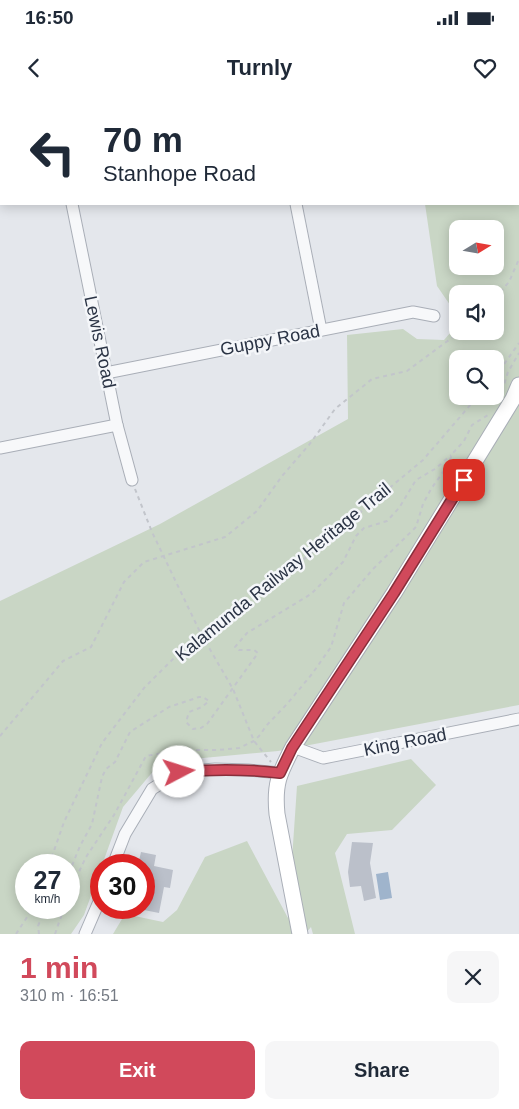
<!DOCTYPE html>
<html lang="en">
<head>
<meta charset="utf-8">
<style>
	:root { --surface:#fff; --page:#f6f6f7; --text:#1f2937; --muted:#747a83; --accent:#d1495b }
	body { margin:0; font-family:Helvetica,sans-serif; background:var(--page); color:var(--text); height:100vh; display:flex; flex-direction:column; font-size:19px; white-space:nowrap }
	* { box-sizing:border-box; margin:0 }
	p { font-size:16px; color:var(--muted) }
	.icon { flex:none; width:28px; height:28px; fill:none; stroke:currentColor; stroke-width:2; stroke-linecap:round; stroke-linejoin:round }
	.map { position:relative; height:834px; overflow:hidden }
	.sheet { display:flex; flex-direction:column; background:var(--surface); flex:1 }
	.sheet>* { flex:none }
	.guide { position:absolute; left:0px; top:0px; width:520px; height:105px; box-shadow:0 2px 12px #0003; background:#fff; color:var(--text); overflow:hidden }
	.needle { width:32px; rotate:79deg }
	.controls { position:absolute; left:449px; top:120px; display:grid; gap:10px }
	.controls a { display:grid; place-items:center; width:55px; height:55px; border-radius:10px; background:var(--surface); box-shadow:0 2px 12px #0003; font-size:25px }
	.speed { position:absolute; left:15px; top:754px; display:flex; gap:10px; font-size:25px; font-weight:700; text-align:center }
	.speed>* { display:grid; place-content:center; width:65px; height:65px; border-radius:50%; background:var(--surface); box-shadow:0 2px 12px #0003; line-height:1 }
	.speed small { font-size:12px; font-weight:400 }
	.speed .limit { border:8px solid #d22; background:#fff; color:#111 }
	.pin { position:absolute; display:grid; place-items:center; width:42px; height:42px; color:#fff; margin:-21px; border-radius:10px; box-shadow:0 2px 8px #0006 }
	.me { position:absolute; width:55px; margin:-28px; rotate:85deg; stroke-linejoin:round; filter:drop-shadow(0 0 4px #0008) }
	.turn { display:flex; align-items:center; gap:18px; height:105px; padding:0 20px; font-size:22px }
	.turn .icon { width:65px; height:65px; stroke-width:2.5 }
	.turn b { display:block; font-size:35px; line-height:42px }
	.round { display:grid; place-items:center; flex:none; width:52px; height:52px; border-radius:10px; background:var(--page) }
	.headline { display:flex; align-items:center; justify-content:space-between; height:85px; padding:0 20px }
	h1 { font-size:30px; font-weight:700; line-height:38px; color:var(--accent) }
	.cta { display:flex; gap:10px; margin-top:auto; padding:10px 20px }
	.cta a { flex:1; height:58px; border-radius:10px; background:var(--accent); color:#fff; font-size:20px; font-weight:700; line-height:58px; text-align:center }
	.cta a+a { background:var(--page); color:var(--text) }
	.status { display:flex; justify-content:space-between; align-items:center; height:35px; padding:0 25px; background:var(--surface); direction:ltr }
	.status svg { height:14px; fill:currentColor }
	header { display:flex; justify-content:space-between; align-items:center; height:65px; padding:0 20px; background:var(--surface); font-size:22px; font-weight:700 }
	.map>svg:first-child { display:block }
</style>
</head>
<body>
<div class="status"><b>16:50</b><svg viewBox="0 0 49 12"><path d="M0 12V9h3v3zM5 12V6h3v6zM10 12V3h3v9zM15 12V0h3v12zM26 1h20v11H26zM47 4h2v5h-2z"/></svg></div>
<header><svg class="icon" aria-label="back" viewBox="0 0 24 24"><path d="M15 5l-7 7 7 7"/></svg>Turnly<svg class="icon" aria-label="heart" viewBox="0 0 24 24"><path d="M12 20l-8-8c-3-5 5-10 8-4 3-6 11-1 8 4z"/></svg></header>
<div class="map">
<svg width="519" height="834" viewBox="0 0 519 834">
	<rect width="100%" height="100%" fill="#e4e7ec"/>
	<g fill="#c9d6c5" fill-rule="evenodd">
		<path d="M519,103V605L278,651L161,662L123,707L84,815L71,834H0V501L160,424L348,319L347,235L403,229L417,239L444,240L457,225L458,231H495V194H458L457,215L437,186L425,104ZM458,129H495V166H458ZM458,259H495V296H458ZM26,765H69V808H26Z"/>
		<path d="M411,659L436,685L392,730L347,734L335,753L355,834H313L311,827L305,834H113L125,814L163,822L177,810L205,757L247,741L288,818L297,686Z"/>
	</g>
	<path fill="#9fb4cc" d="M388,772L392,798L380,800L376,774Z"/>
	<g fill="#bbc0ca">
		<path d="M352,742L373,743L370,763L376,798L364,801L361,786L350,787L348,772Z"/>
		<path d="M141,752L156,755L154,766L173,770L170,788L164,787L159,813L144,810V765H138Z"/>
	</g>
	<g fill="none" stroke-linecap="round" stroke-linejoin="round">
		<defs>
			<g id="street">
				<path d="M53,0V1"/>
				<path d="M276,0V1"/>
				<path d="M342,1L347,0"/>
				<path d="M72,104L117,325L132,380"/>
				<path d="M296,104L321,230"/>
				<path d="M106,273L413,212L434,216"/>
				<path d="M0,348L117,325"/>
				<path d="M293,647L323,658L519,619"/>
				<path d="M113,765L125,734L152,689L179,672L215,669L248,670L280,673"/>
				<path d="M85,834L101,797"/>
			</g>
			<g id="secondary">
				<path d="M468,0L469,1"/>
				<path d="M300,834L277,714C274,684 279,674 293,647L394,493L513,299L519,285"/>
			</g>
		</defs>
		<use href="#street" stroke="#a9aeb7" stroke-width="13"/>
		<use href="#secondary" stroke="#a9aeb7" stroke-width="17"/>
		<g stroke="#c2c5cb" stroke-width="2" stroke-dasharray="4 4" stroke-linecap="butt">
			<path d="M495,198L509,182L519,159"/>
			<path d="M495,277L519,243"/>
			<path d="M502,291L508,272L519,253"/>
			<path d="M135,389L152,432L201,534L233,589L254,641L271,662"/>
			<path d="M0,636L63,561L91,547L124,482L144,462L225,437L257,411L282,376L309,345L335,309L372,279L407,271L461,231"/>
			<path d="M49,765L64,722L102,643L144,588L194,538L292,469L423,360L478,296"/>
			<path d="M69,773L80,746L92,724L102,677L106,669L115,662L130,632L169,607L199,597H203L209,601L202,607L189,612L186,622L193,629L201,628L207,624L258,553L254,550H239L235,547L247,533L311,494L343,462L356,436L364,428L387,421L399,408L416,380L435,369L451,355"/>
			<path d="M69,793L86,757L114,715L146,656L181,650H218L239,648L254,641L260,635L266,626L287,604L312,574L331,547L344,503L373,469L416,427L423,404L431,389L448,365L452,354L464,341L472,325L488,315"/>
			<path d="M16,834L33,808"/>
			<path d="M39,834L38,826L46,808"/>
			<path d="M55,834L64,808"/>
		</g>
		<use href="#street" stroke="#f7f8fa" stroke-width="11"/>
		<use href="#secondary" stroke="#fff" stroke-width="15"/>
	</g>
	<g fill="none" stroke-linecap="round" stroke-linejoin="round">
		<defs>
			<path id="route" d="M179,672C213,669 246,669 280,673L292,648L394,493L464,380"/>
		</defs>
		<use href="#route" stroke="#882f3b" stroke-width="12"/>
		<use href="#route" stroke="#d1495b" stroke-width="9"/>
	</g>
	<g text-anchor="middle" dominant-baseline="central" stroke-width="5" stroke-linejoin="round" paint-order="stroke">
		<g font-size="18" fill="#2b3445" stroke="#f4f6f9">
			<text transform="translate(270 240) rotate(-11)">Guppy Road</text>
			<text transform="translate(100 242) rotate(78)">Lewis Road</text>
			<text transform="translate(283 472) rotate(-39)">Kalamunda Railway Heritage Trail</text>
			<text transform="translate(405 642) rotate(-11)">King Road</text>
		</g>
	</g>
</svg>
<div class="controls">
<a><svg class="needle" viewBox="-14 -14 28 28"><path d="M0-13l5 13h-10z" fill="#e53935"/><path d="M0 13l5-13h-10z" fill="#747a83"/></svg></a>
<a><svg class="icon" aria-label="sound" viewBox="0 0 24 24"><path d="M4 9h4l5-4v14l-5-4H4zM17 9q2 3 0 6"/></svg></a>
<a><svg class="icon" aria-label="search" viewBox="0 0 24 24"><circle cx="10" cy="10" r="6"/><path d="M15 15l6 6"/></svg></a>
</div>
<div class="speed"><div>27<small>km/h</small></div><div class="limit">30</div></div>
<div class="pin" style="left:464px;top:380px;background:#d93025"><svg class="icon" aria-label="arrive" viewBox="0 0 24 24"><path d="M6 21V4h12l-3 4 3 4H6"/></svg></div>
<svg class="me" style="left:179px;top:672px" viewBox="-20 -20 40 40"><circle r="19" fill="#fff"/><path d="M0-13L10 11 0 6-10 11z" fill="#d1495b"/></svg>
<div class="guide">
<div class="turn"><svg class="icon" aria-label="left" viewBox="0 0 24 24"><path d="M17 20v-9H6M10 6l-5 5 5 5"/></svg><div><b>70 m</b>Stanhope Road</div></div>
</div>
</div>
<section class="sheet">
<div class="headline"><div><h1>1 min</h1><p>310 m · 16:51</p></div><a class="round"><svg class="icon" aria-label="close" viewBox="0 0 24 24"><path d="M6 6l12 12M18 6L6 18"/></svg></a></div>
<div class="cta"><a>Exit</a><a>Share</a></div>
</section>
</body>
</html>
